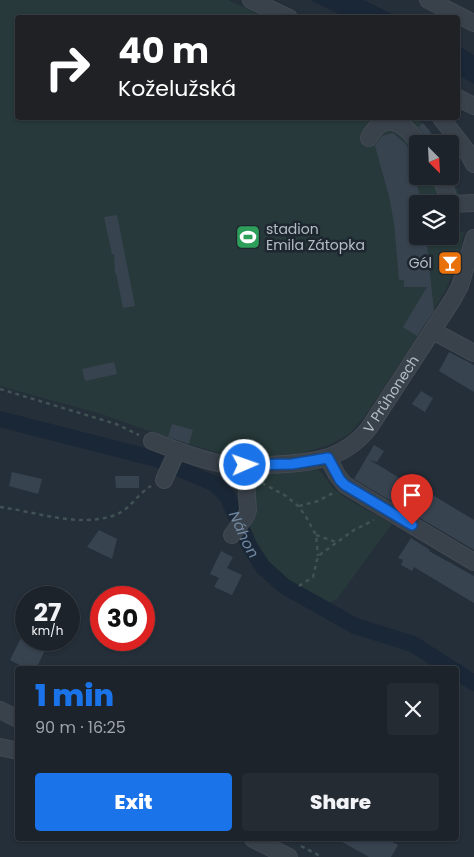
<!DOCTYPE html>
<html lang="en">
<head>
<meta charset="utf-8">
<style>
	:root { --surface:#1c232b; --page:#252b33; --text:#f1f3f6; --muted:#a0a4a9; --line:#3a4047; --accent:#1a73e8 }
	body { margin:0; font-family:Poppins,sans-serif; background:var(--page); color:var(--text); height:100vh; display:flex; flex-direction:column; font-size:19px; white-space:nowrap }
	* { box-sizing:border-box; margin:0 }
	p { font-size:16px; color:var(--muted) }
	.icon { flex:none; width:28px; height:28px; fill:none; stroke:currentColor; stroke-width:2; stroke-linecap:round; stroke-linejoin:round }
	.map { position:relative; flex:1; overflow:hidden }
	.details { position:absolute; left:15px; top:666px; width:444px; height:175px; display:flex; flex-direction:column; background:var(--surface); border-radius:5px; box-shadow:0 1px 4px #0004,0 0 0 1px var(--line) }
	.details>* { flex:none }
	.banner { position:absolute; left:15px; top:15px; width:445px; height:105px; border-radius:5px; box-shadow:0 1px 4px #0004,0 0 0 1px var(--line); background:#202124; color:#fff; overflow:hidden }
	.needle { width:32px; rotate:156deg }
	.buttons { position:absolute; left:409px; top:135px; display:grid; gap:10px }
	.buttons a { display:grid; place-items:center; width:50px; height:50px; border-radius:5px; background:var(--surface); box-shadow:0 1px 4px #0004,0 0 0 1px var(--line); font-size:25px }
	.speed { position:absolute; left:15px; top:586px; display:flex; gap:10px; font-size:25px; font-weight:700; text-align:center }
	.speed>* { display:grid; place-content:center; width:65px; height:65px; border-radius:50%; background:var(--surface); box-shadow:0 1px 4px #0004,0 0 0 1px var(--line); line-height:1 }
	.speed small { font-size:12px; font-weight:400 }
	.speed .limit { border:8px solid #d22; background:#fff; color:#111 }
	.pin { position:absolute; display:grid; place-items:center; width:42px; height:42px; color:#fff; margin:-51px -21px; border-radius:50% 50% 50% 0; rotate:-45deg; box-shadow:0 0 5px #0007 }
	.pin .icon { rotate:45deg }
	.me { position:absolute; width:55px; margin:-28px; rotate:88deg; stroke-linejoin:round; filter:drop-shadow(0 0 4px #0008) }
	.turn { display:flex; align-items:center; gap:18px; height:105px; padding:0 20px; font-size:22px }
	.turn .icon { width:65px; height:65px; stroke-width:2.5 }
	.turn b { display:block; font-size:35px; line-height:42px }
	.round { display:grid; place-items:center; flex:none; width:52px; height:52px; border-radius:5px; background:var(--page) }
	.summary { display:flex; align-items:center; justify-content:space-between; height:85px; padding:0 20px }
	h1 { font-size:30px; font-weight:800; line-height:38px; color:var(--accent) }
	.action { display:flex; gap:10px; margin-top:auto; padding:10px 20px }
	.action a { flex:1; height:58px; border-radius:5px; background:var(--accent); color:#fff; font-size:20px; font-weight:800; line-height:58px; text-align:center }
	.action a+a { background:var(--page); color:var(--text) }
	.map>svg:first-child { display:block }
</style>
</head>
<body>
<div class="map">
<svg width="474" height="857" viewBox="0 0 474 857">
	<rect width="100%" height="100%" fill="#252f39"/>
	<g fill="#27393a" fill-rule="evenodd">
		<path d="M0,0H228L265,17L18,18V118H417L429,130L438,144H418V176H450C464,198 462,205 457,230L464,232L460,254L446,290L418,336L365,416L348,435L329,445L303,453L267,458H235L166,437L101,414L0,386ZM418,204H450V236H418Z"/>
		<path d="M317,470L320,471L333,488L344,497L392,524L337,599L325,604L288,582L265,560L254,541L246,524L252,471Z"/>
	</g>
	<g fill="#1a2736">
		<path d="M310,0H363L399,17H345Z"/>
		<path d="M458,46L474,55V84L458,75Z"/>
	</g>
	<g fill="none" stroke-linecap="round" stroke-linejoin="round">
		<g stroke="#1a2736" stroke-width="16">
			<path id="s1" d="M0,419L156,459L215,484L227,496L250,547L263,567L284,586L355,626L413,644L452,669"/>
			<path d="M456,671L474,683"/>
		</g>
	</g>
	<g fill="#384350">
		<path d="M423,123L429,130L438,144H429L427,138L418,127Z"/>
		<path d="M393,133L407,145L422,204H418V236H426L434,311L417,336L403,327L427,287H404V280H399L394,223L389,196L375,146L382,136Z"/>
		<path d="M117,215L135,306L123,308L116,273H115L114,254H112L104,217Z"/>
		<path d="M449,352L474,365V392L439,371Z"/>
		<path d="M114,362L117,374L85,381L82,369Z"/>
		<path d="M421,391L433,398L425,412L412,404Z"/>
		<path d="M172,424L193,430L189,444L168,437Z"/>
		<path d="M374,445L384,451L377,462L370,460L406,482L405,483L429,498L431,494L474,520V550L354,479Z"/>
		<path d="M12,472L42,479L38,494L9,486Z"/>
		<path d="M115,476H139V488H116Z"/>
		<path d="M99,530L117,539L112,559L87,547Z"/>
		<path d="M411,538L430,550L429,551L474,576V603L414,567L412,571L401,565L403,560L398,558Z"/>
		<path d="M221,551L233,557L227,568L242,575L232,595L214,587L219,578L210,574Z"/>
		<path d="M21,638L45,650L36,669H27L10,660Z"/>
		<path d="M337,839H387L398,845L391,857H369Z"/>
	</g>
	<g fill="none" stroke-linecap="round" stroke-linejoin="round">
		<defs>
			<g id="minor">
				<path d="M251,0L289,18"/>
				<path d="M428,0L474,23"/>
				<path d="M458,98L474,106"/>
				<path d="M441,118L466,150L474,164"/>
				<path d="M369,138C384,109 405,123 419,144"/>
				<path d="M440,176L451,204L450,222"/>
				<path d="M451,204L474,203"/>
				<path d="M433,331L474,353"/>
				<path id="s2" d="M152,441C173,449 195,458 218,463C234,467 251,465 268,465C308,463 342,462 369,428L453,299L460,286L474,238"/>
				<path d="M328,458L337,475L345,485L474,562"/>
				<path d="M164,480L177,451"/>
				<path d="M232,535L246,516L248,510L245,465"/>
				<path d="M0,710L18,719"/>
				<path d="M0,747L18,751"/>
				<path d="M253,839L289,857"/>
			</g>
		</defs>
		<use href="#minor" stroke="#424a53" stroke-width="18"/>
		<g stroke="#405253" stroke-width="2.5" stroke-dasharray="4 4" stroke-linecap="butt">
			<path d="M0,389L116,424L139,435"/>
			<path d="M262,483L286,496L298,506L305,515L316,535L318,556"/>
			<path d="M299,506L318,501L333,493"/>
			<path d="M0,507C37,512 79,528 115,515C130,510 137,494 151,486"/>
			<path d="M316,535L336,542"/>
			<path d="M299,586L313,577L318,556L354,530L374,520"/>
			<path d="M301,846L322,857"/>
		</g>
		<use href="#minor" stroke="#39414a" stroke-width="16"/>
	</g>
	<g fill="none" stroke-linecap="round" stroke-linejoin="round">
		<defs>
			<path id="route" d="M245,465L292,464L328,458L340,480L345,485L412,525"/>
		</defs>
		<use href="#route" stroke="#114b97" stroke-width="12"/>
		<use href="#route" stroke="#1a73e8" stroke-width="9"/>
	</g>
	<defs>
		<symbol id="stadium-square" viewBox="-11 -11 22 22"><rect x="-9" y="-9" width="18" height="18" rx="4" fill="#2e9e5b" stroke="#1e262f"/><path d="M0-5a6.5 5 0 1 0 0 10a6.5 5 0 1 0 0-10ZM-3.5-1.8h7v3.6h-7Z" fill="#fff"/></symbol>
		<symbol id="bar-square" viewBox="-11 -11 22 22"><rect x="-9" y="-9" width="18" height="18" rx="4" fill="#e8710a" stroke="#1e262f"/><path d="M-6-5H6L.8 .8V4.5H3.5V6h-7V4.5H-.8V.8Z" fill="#fff"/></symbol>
	</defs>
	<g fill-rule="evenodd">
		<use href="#stadium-square" x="234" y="223" width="28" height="28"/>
		<use href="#bar-square" x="436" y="249" width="28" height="28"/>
	</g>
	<g text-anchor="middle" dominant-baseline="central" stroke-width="5" stroke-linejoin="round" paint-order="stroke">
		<g font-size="14" fill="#b4bcc5" stroke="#1e262f" text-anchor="start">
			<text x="266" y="229">stadion<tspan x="266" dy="16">Emila Zátopka</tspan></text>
			<text x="432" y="263" text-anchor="end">Gól</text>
		</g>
		<g font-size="14" fill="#b4bcc5" stroke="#1e262f">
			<text stroke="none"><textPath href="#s2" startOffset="272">V Průhonech</textPath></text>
		</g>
		<g font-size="15" font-style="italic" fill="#7188a1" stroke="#1e262f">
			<text stroke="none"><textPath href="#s1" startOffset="284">Náhon</textPath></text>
		</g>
	</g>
</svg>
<div class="buttons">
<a><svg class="needle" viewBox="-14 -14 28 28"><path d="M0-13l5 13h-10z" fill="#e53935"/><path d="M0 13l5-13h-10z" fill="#a0a4a9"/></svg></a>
<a><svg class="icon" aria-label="layers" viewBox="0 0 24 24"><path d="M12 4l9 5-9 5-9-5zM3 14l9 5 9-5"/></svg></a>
</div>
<div class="speed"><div>27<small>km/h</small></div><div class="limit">30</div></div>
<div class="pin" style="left:412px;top:525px;background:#d93025"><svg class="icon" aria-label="arrive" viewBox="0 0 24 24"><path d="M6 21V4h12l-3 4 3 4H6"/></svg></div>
<svg class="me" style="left:245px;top:465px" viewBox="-20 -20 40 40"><circle r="17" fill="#1a73e8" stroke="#fff" stroke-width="3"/><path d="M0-11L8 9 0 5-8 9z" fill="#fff"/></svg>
<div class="banner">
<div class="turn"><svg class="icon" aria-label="right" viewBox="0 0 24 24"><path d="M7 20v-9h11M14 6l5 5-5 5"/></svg><div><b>40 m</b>Koželužská</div></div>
</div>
<section class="details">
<div class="summary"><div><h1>1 min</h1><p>90 m · 16:25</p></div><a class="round"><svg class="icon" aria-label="close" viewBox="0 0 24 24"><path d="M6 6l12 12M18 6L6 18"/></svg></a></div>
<div class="action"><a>Exit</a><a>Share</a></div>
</section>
</div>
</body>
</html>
